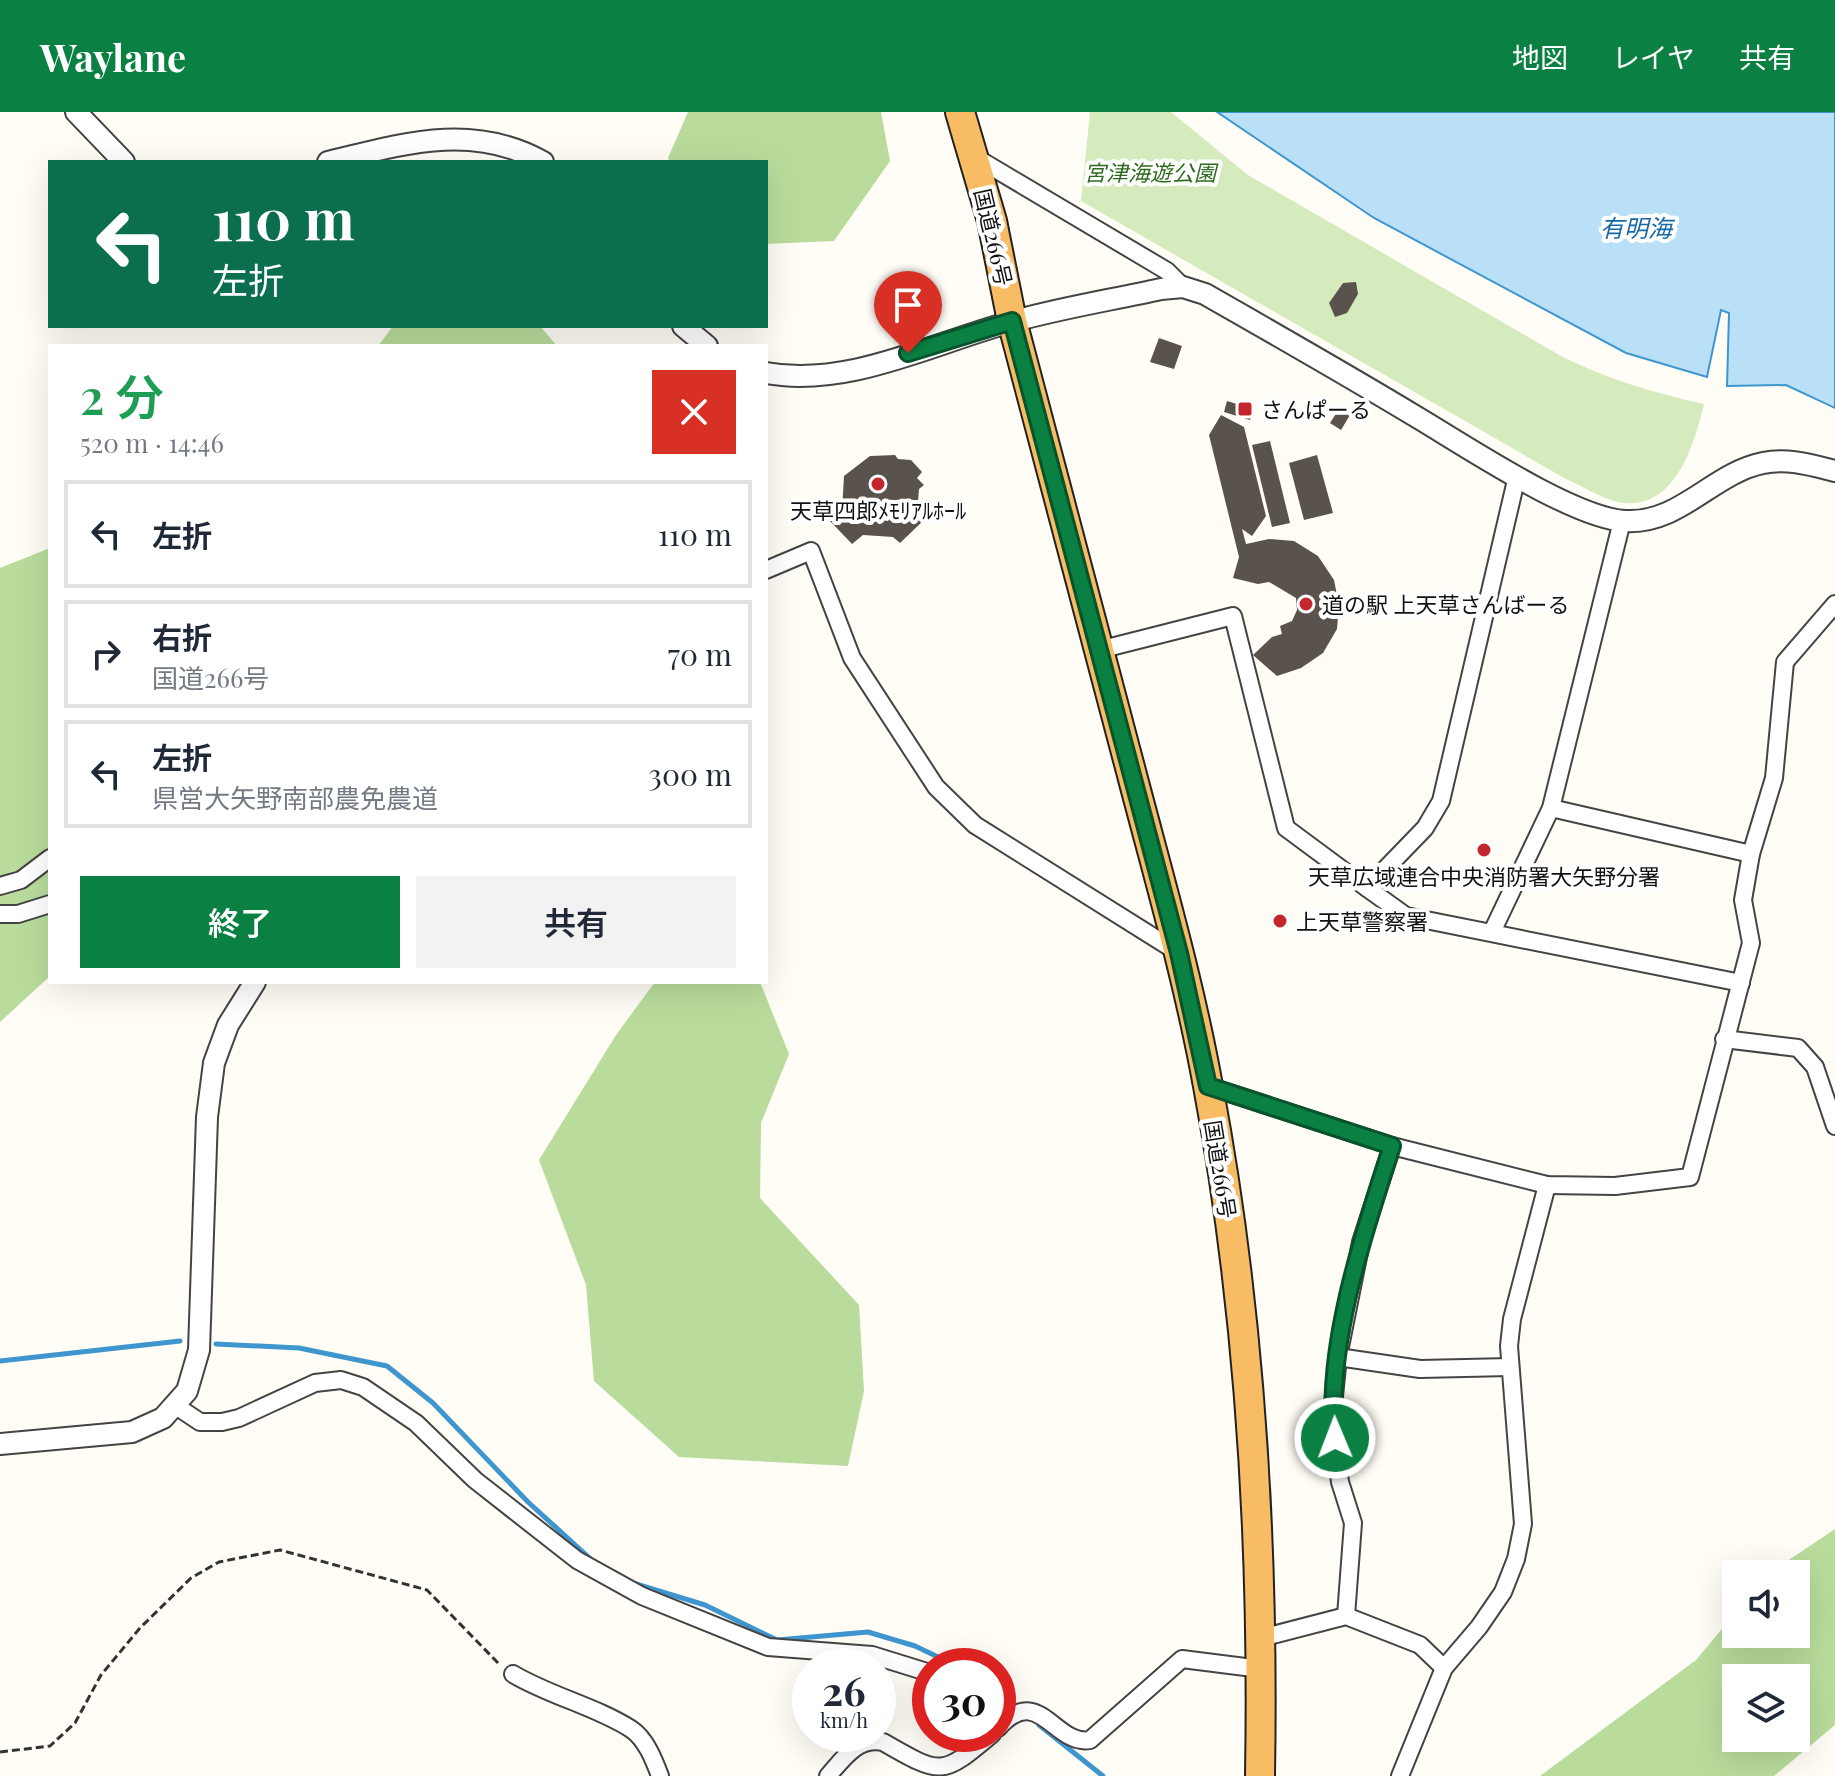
<!DOCTYPE html>
<html lang="ja">
<head>
<meta charset="utf-8">
<style>
	:root { --surface:#fff; --page:#f2f2f3; --text:#1f2937; --muted:#747a83; --line:#e0e1e3; --accent:#0b8043 }
	body { margin:0; font-family:"Playfair Display","Noto Sans JP",serif; background:var(--page); color:var(--text); height:100vh; display:flex; flex-direction:column; font-size:30px; white-space:nowrap }
	* { box-sizing:border-box; margin:0 }
	p { font-size:26px; color:var(--muted) }
	.icon { flex:none; width:44px; height:44px; fill:none; stroke:currentColor; stroke-width:2; stroke-linecap:round; stroke-linejoin:round }
	.map { position:relative; flex:1; overflow:hidden }
	.panel { position:absolute; left:48px; top:232px; width:720px; height:640px; display:flex; flex-direction:column; background:var(--surface); border-radius:0px; box-shadow:0 8px 32px #0002 }
	.panel>* { flex:none }
	.hud { position:absolute; left:48px; top:48px; width:720px; height:168px; border-radius:0px; box-shadow:0 8px 32px #0002; background:#0b6e4f; color:#fff; overflow:hidden }
	.buttons { position:absolute; left:1722px; top:1448px; display:grid; gap:16px }
	.buttons a { display:grid; place-items:center; width:88px; height:88px; border-radius:0px; background:var(--surface); box-shadow:0 8px 32px #0002; font-size:40px }
	.speed { position:absolute; left:792px; top:1536px; display:flex; gap:16px; font-size:40px; font-weight:700; text-align:center }
	.speed>* { display:grid; place-content:center; width:104px; height:104px; border-radius:50%; background:var(--surface); box-shadow:0 8px 32px #0002; line-height:1 }
	.speed small { font-size:20px; font-weight:400 }
	.speed .limit { border:12px solid #d22; background:#fff; color:#111 }
	.pin { position:absolute; display:grid; place-items:center; width:68px; height:68px; color:#fff; margin:-82px -34px; border-radius:50% 50% 50% 0; rotate:-45deg; box-shadow:0 0 8px #0007 }
	.pin .icon { rotate:45deg }
	.me { position:absolute; width:88px; margin:-44px; rotate:359deg; stroke-linejoin:round; filter:drop-shadow(0 0 6px #0008) }
	.turn { display:flex; align-items:center; gap:28px; height:168px; padding:0 32px; font-size:36px }
	.turn .icon { width:104px; height:104px; stroke-width:2.5 }
	.turn b { display:block; font-size:56px; line-height:68px }
	.round { display:grid; place-items:center; flex:none; width:84px; height:84px; border-radius:0px; background:var(--page) }
	.head { display:flex; align-items:center; justify-content:space-between; height:136px; padding:0 32px }
	h1 { font-size:48px; font-weight:600; line-height:60px; color:#1e9e55 }
	.action { display:flex; gap:16px; margin-top:auto; padding:16px 32px }
	.action a { flex:1; height:92px; border-radius:0px; background:var(--accent); color:#fff; font-size:32px; font-weight:600; line-height:92px; text-align:center }
	.action a+a { background:var(--page); color:var(--text) }
	ul { padding:0; list-style:none }
	li { display:flex; align-items:center; gap:24px; height:108px; margin:0 16px 12px; padding:0 16px; border:4px solid var(--line); border-radius:0px }
	li div { flex:1 }
	li b { display:block; font-size:30px }
	li em { font-style:normal }
	header { display:flex; align-items:center; gap:48px; box-sizing:border-box; height:112px; padding:0 40px; background:var(--accent); color:#fff }
	header strong { font-size:38px }
	nav { display:flex; gap:44px; margin-inline-start:auto; font-size:28px }
	.map>svg:first-child { display:block }
</style>
</head>
<body>
<header>
<strong>Waylane</strong>
<nav><a>地図</a><a>レイヤ</a><a>共有</a></nav>
</header>
<div class="map">
<svg width="1835" height="1664" viewBox="0 0 1835 1664">
	<rect width="100%" height="100%" fill="#fffdf5"/>
	<path fill="#d5ebbd" d="M1090,0H1171L1248,63L1561,244C1608,267 1653,281 1704,292C1694,333 1675,401 1618,390C1601,386 1582,374 1566,367L1081,89Z"/>
	<g fill="#b9dc9c" fill-rule="evenodd">
		<path d="M688,0H881L890,49L834,129L766,132V50H670L668,46Z"/>
		<path d="M393,214H540L557,234H378Z"/>
		<path d="M50,436V864L0,910V456Z"/>
		<path d="M655,870H760L789,942L761,1011L760,1086L859,1193L864,1279L848,1354L679,1345L594,1269L586,1173L539,1048L616,923Z"/>
		<path d="M1835,1417V1613L1774,1664H1540L1696,1548L1736,1500V1522H1796V1462H1768ZM1796,1566V1626H1736V1566Z"/>
	</g>
	<path fill="#b9e0f7" stroke="#3f96cf" stroke-width="2" d="M1217,0H1835V296L1786,273L1727,274L1729,201L1721,198L1707,265L1626,241L1374,106Z"/>
	<g fill="none" stroke-linecap="round" stroke-linejoin="round">
		<g stroke="#3f96cf" stroke-width="5">
			<path d="M216,1232L299,1236L387,1254L433,1291L528,1390L595,1451"/>
			<path d="M0,1249L180,1229"/>
			<path d="M636,1472L705,1493L777,1528L868,1520L915,1534L957,1554"/>
			<path d="M998,1583L1007,1589"/>
			<path d="M1039,1613L1103,1664"/>
		</g>
	</g>
	<g fill="#5a524d">
		<path d="M1356,170L1358,182L1347,201L1335,205L1329,191L1343,171Z"/>
		<path d="M1159,226L1182,234L1174,257L1150,250Z"/>
		<path d="M1227,289L1253,297L1250,308L1224,300Z"/>
		<path d="M1339,297L1350,303L1341,318L1330,311Z"/>
		<path d="M1221,303L1244,315L1266,404L1252,424L1242,417L1246,432L1269,427L1294,429L1318,444L1334,468L1339,493L1337,517L1323,541L1301,556L1277,564L1253,543L1272,525L1282,522L1280,514L1292,509L1297,498L1296,486L1269,470L1258,472L1233,466L1239,445L1209,323Z"/>
		<path d="M1270,329L1290,411L1272,415L1252,333Z"/>
		<path d="M895,343L898,347L911,348L922,360L917,366L924,373L919,377L917,402L924,408L900,431L893,425L863,423L852,432L830,409L842,399L844,364L870,344Z"/>
		<path d="M1317,343L1333,401L1304,408L1289,351Z"/>
	</g>
	<g fill="none" stroke-linecap="round" stroke-linejoin="round">
		<defs>
			<g id="minor">
				<path d="M975,45L1167,159L1183,175"/>
				<path d="M766,458L811,439L852,546L936,675L975,713L1179,841"/>
				<path d="M1099,538L1233,504L1286,716L1367,776L1406,804L1741,871"/>
				<path d="M1551,696L1751,742"/>
				<path d="M0,774L21,768L50,746"/>
				<path d="M1367,776L1425,716L1441,689L1517,364"/>
				<path d="M0,802H18L50,792"/>
				<path d="M1492,820L1551,696L1622,409"/>
				<path d="M1724,927L1798,936L1815,955L1835,1014"/>
				<path d="M1208,974L1392,1034L1547,1073L1615,1074L1690,1065L1751,831L1743,788L1751,742L1774,666L1785,550L1835,492"/>
				<path d="M1338,1245L1420,1257L1510,1255"/>
				<path d="M176,1294L200,1310H222L239,1306L315,1271L341,1268L363,1275L416,1311L475,1368L577,1448L642,1484L768,1535L872,1543L930,1561"/>
				<path d="M1346,1504L1353,1411L1340,1370L1332,1304L1338,1245L1361,1130L1392,1034"/>
				<path d="M1261,1526L1346,1504L1420,1533L1444,1556"/>
				<path d="M513,1562C550,1584 597,1595 631,1617C646,1627 654,1648 660,1664"/>
				<path d="M998,1616C1039,1570 1054,1634 1090,1628L1182,1547L1261,1557"/>
				<path d="M828,1664C843,1647 857,1625 883,1630C942,1664 942,1664 992,1622"/>
				<path d="M1400,1664L1444,1556L1479,1515L1503,1480L1516,1447L1523,1412L1509,1234L1512,1207L1547,1073"/>
			</g>
			<g id="tertiary">
				<path d="M76,0L124,50"/>
				<path d="M328,50C402,32 472,10 543,50"/>
				<path d="M683,214L707,234"/>
				<path d="M766,261C848,276 933,231 1011,210C1060,196 1111,188 1161,177L1183,175L1205,182C1277,223 1349,264 1420,307C1467,335 1575,407 1626,409C1680,412 1713,361 1763,351C1788,346 1811,353 1835,359"/>
				<path d="M0,1332L132,1320L163,1306L187,1279L199,1238L207,1005L214,951L228,913L255,870"/>
			</g>
			<path id="trunk" d="M960,0L992,109L1012,209C1052,361 1092,512 1132,663C1159,766 1189,869 1208,974C1251,1202 1264,1432 1260,1664"/>
		</defs>
		<use href="#minor" stroke="#444" stroke-width="20"/>
		<use href="#tertiary" stroke="#444" stroke-width="24"/>
		<use href="#trunk" stroke="#222" stroke-width="32"/>
		<path stroke="#333" stroke-width="3" stroke-dasharray="8 4" stroke-linecap="butt" d="M0,1640L50,1634L75,1611L101,1563L140,1516L191,1466L219,1450L280,1438L427,1478L500,1553"/>
		<use href="#minor" stroke="#fff" stroke-width="16"/>
		<use href="#tertiary" stroke="#fff" stroke-width="20"/>
		<use href="#trunk" stroke="#f7bc64" stroke-width="28"/>
	</g>
	<g fill="none" stroke-linecap="round" stroke-linejoin="round">
		<defs>
			<path id="route" d="M908,241L1012,209L1179,841L1208,974L1392,1034C1364,1120 1325,1235 1335,1326"/>
		</defs>
		<use href="#route" stroke="#07532c" stroke-width="20"/>
		<use href="#route" stroke="#0b8043" stroke-width="14"/>
	</g>
	<g fill="#c4262e" stroke="#fff" stroke-width="3">
		<rect x="1237" y="289" width="16" height="16" rx="4"/>
		<circle cx="878" cy="372" r="8"/>
		<circle cx="1306" cy="492" r="8"/>
		<circle cx="1484" cy="738" r="8"/>
		<circle cx="1280" cy="809" r="8"/>
	</g>
	<g text-anchor="middle" dominant-baseline="central" stroke-width="8" stroke-linejoin="round" paint-order="stroke">
		<g font-size="22" font-style="italic" fill="#2f6b1f" stroke="#fff">
			<text x="1150" y="60">宮津海遊公園</text>
		</g>
		<g font-size="22" fill="#111" stroke="#fff">
			<text transform="translate(994 125) rotate(77)">国道266号</text>
			<text transform="translate(1221 1057) rotate(81)">国道266号</text>
		</g>
		<g font-size="22" fill="#111" stroke="#fff" text-anchor="start">
			<text x="1261" y="297">さんぱーる</text>
			<text x="878" y="398" text-anchor="middle">天草四郎ﾒﾓﾘｱﾙﾎｰﾙ</text>
			<text x="1322" y="492">道の駅 上天草さんばーる</text>
			<text x="1484" y="764" text-anchor="middle">天草広域連合中央消防署大矢野分署</text>
			<text x="1296" y="809">上天草警察署</text>
		</g>
		<g font-size="24" font-style="italic" fill="#1768a6" stroke="#fff">
			<text x="1636" y="115">有明海</text>
		</g>
	</g>
</svg>
<div class="buttons">
<a><svg class="icon" aria-label="sound" viewBox="0 0 24 24"><path d="M4 9h4l5-4v14l-5-4H4zM17 9q2 3 0 6"/></svg></a>
<a><svg class="icon" aria-label="layers" viewBox="0 0 24 24"><path d="M12 4l9 5-9 5-9-5zM3 14l9 5 9-5"/></svg></a>
</div>
<div class="speed"><div>26<small>km/h</small></div><div class="limit">30</div></div>
<div class="pin" style="left:908px;top:241px;background:#d93025"><svg class="icon" aria-label="arrive" viewBox="0 0 24 24"><path d="M6 21V4h12l-3 4 3 4H6"/></svg></div>
<svg class="me" style="left:1335px;top:1326px" viewBox="-20 -20 40 40"><circle r="17" fill="#0b8043" stroke="#fff" stroke-width="3"/><path d="M0-11L8 9 0 5-8 9z" fill="#fff"/></svg>
<div class="hud">
<div class="turn"><svg class="icon" aria-label="left" viewBox="0 0 24 24"><path d="M17 20v-9H6M10 6l-5 5 5 5"/></svg><div><b>110 m</b>左折</div></div>
</div>
<section class="panel">
<div class="head"><div><h1>2 分</h1><p>520 m · 14:46</p></div><a class="round" style="background:#d93025;color:#fff"><svg class="icon" aria-label="close" viewBox="0 0 24 24"><path d="M6 6l12 12M18 6L6 18"/></svg></a></div>
<ul>
<li><svg class="icon" aria-label="left" viewBox="0 0 24 24"><path d="M17 20v-9H6M10 6l-5 5 5 5"/></svg><div><b>左折</b></div><em>110 m</em></li>
<li><svg class="icon" aria-label="right" viewBox="0 0 24 24"><path d="M7 20v-9h11M14 6l5 5-5 5"/></svg><div><b>右折</b><p>国道266号</p></div><em>70 m</em></li>
<li><svg class="icon" aria-label="left" viewBox="0 0 24 24"><path d="M17 20v-9H6M10 6l-5 5 5 5"/></svg><div><b>左折</b><p>県営大矢野南部農免農道</p></div><em>300 m</em></li>
</ul>
<div class="action"><a>終了</a><a>共有</a></div>
</section>
</div>
</body>
</html>
